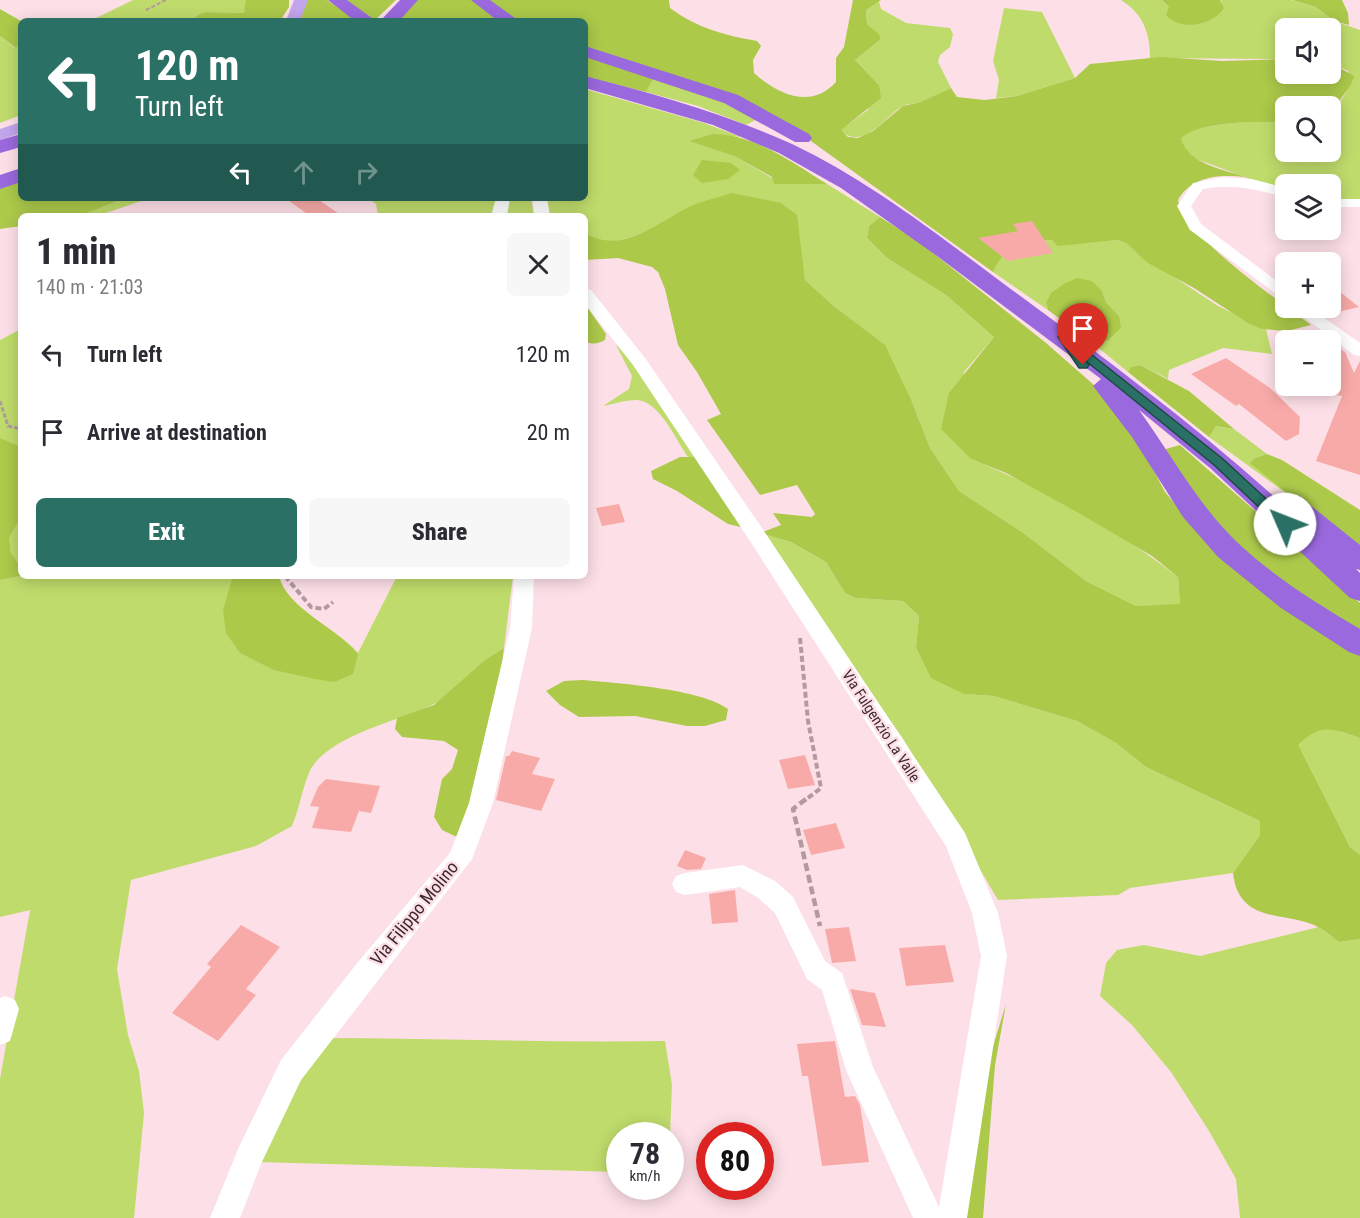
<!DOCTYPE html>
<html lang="en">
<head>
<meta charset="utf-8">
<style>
	:root { --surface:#fff; --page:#f7f7f7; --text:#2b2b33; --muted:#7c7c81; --accent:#2a7065 }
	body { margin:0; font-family:"Roboto Condensed",sans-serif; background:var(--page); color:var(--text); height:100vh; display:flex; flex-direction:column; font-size:22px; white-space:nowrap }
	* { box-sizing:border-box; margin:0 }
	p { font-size:20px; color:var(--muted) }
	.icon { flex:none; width:33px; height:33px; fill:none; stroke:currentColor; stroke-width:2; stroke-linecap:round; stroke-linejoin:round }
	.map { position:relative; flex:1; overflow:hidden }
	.drawer { position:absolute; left:18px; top:213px; width:570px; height:366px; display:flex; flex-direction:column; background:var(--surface); border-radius:9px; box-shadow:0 3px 15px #0003 }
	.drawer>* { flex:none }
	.hud { position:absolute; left:18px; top:18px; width:570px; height:183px; border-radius:9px; box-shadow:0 3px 15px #0003; background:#2a7065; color:#fff; overflow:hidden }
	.buttons { position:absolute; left:1275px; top:18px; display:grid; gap:12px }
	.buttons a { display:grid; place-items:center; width:66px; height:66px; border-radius:9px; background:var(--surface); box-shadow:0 3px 15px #0003; font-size:30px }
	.speed { position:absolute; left:606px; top:1122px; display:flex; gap:12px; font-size:30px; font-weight:700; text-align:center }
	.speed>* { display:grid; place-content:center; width:78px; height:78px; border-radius:50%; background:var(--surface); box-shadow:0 3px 15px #0003; line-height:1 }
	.speed small { font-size:15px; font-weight:400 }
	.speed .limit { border:9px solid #d22; background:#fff; color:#111 }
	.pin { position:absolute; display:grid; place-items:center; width:51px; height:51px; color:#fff; margin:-62px -26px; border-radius:50% 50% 50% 0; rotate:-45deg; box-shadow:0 0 6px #0007 }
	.pin .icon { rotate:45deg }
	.me { position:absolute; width:66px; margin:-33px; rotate:314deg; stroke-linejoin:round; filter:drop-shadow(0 0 4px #0008) }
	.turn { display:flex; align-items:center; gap:21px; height:126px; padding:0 18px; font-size:27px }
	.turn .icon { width:78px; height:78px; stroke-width:2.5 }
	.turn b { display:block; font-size:42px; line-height:51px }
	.lanes { display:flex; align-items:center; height:57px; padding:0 18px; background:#0003; justify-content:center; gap:30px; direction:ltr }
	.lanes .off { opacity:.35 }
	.round { display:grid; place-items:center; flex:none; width:63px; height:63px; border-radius:9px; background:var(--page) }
	.headline { display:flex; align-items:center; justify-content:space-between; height:102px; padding:0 18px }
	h1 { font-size:36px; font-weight:800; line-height:45px }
	.cta { display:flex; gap:12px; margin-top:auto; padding:12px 18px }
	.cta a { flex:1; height:69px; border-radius:9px; background:var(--accent); color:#fff; font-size:24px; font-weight:800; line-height:69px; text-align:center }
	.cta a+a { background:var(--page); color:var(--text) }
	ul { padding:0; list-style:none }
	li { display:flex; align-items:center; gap:18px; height:78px; padding:0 18px }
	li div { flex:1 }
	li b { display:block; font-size:22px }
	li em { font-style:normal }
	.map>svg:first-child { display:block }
</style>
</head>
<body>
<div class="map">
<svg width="1360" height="1218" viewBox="0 0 1360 1218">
	<rect width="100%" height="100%" fill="#fde0e7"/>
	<g fill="#bfdb6b">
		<path d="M133,0H246L247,1L244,13L205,12L199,14L192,21H90Z"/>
		<path d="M1121,0H1162L1186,24L1212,19L1222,2L1220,0H1291L1316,7L1334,21L1360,30V201H1331L1330,184H1286L1285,192L1191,157L1183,148L1180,138C1204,120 1256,122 1285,122L1286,152H1330L1331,117L1353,81L1348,71L1331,63L1330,28H1286L1285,59L1150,58C1150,32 1143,14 1121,0Z"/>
		<path d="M879,1L881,9L906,23L950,28L953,34L950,47L940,55L938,62L951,88C941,92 931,99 921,102C915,104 908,103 903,106C883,117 864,152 840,130L868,110L879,85L855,60L881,39L879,34L867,24L866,10Z"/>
		<path d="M1004,8L1042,12L1075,78L1017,96L996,98L999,80L993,61Z"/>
		<path d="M0,36L15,48L21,42V115L0,123Z"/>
		<path d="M656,74L761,117L746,125L698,106L646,92Z"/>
		<path d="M588,90L704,123L741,137L712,134L690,141L734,156L772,178L794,182L827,184L880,217L869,226L867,238L887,258L946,295L994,337L964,372L971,459C1043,488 1116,529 1178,577L1180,605L1136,606L1086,581L1022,532L959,491L930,448L912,402L836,308L805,280L801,253L687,208C668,222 622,248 597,240C593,239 589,235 585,233V216H546L544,198H585V94Z"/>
		<path d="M125,198H150L97,216H80Z"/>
		<path d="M368,198H497L496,216H378L376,204Z"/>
		<path d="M506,198H531L534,216H503Z"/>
		<path d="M1052,240L1059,245L1117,240L1126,243L1136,252L1218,306L1266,329L1272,354L1223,348L1169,370L1168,379L1140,365L1132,367L1128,372L1095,345L1107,341L1119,316L1106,302L1102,291L1051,293L1046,302L1048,310L993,272C1004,244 1024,242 1052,240Z"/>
		<path d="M21,329V450L18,446L0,438V340Z"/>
		<path d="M616,345L626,354L696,457H688C676,440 659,400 636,400C625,400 614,404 603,406L629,389L632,376Z"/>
		<path d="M1216,426L1234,429L1267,454L1255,458L1302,505L1209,437Z"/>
		<path d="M21,518V567L11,553L9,538Z"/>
		<path d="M760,533L791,542L826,562L845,593L855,598L903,601L919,616L916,647L964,694L994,696L1077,721L1116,743L1146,767L1260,821V835L1233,873L1130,888L1118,895L998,900L904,740Z"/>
		<path d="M21,576H279C286,608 337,628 358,653L397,576H513L504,648C479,664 457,693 432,705C398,721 324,737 309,773C302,790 299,809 292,826L256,846L131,880L117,969L128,1035L139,1071L144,1113L134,1218H0V1079L30,910L0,917V580Z"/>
		<path d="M1329,728L1360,738V855L1350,847L1297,744L1310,732Z"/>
		<path d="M1319,927L1339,942L1360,939V1218H1240L1236,1179L1209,1131L1171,1072L1132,1025L1100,996L1106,963L1117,950L1144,945L1200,956Z"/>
		<path d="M322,1038C436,1038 550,1043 665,1041L672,1085L670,1135L620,1136L619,1172L257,1162Z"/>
	</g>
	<g fill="#acc94a">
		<path d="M246,0H289V7L280,21H192L199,14L205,12L244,13Z"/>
		<path d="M304,0H327L359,21H302L298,18Z"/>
		<path d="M343,0H396L375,20Z"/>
		<path d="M416,0H473L503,21H398Z"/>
		<path d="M487,0H669L670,8C697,28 724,35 757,41L761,46L753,60L754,73C777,94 811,110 836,82V58L844,47L853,0H881L866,10L867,24L879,34L881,39L855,60L879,85L881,98L841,130L848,137L858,138L873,131L903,106L921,102L951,88L957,97L985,100L1017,96L1075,78L1090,64L1161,57L1222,61L1285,59L1286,74H1330L1331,63L1354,76C1352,90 1338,96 1337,110L1331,117L1330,106H1286L1285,122C1257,122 1203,120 1181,138C1187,164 1223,169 1245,177C1220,174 1191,176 1178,200C1186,238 1280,301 1311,325L1287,331L1262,329L1248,323L1194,288L1148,263L1126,243L1117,240L1058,246L1052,240C1024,242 1005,244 993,272L790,126L585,48V21H517Z"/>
		<path d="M1162,0H1220L1224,8C1213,25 1181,32 1166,15L1169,7Z"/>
		<path d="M1292,0H1342L1348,13L1349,25L1334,21L1316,7Z"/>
		<path d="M0,9L21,21V42L16,48L0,36Z"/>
		<path d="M585,54L656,74L646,92L585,77Z"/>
		<path d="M712,134C755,134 791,162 827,184H774L772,177L734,156L689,141Z"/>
		<path d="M702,160L731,163L740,170L728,179L702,183L693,175Z"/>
		<path d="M21,177V198H125L80,216H21V226L0,229V186Z"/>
		<path d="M732,193L781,203L797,215L805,280L836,308L885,345L912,402L930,448L959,491L1022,532L1086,581L1136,606L1180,604L1178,577L1152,556L1077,512L1006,473L971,459L941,429L949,393L994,337L946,295L887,258L867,238L869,226L880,217L918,241L1046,343L1110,399L1136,437L1165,492L1194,526L1360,653V738C1332,729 1321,722 1298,745L1350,847L1360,855V939L1339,942C1333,938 1327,932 1320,928C1287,910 1239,926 1233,873L1260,835V821L1146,767L1116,743L1077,721L994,696L964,694L931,678L916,647L919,616L903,601L855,598L845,593L826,562L791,542L760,533L781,525L773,513L812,517L815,514L797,485L760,495L707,420L721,414L697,372L678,345L665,289L658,272L652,267L618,258L585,260V233C621,255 656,224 687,208C701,201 717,198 732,193Z"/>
		<path d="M1077,278L1092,281L1102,291L1106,302L1119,316L1121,328L1107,341L1095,345L1048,310L1046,302L1051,293L1064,284Z"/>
		<path d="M585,304L606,334L605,340C598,344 592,345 585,341Z"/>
		<path d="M1140,365L1189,391L1234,429L1216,426L1209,437L1128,372L1131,367Z"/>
		<path d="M0,438L19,446L21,450V518L9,538L11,553L21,567V576L0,580Z"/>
		<path d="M1180,445L1360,603V641L1239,552L1162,450Z"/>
		<path d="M1267,454L1282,460L1360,510V553L1250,463L1255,458Z"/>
		<path d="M680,457H696L745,528L728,524L677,491L653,479L651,471Z"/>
		<path d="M233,576H279C286,608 337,628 358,654L353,674L334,682L315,679L274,670L240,653L226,633L223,610Z"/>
		<path d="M504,648C496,716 482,774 459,838L442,830L434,817L442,779L452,769L458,750L444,741L402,737L395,729L397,718L434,705L484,661Z"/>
		<path d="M582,680C617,683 702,689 728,709L726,720L705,726H687L635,716L579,717L560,705L546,691L564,681Z"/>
		<path d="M1006,1004L995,1065L983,1218H964L991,1053Z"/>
	</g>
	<g fill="#f8aaa8">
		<path d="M285,198H316L342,216H310Z"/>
		<path d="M1032,221L1053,253L1008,261L978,238L1018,231L1013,224Z"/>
		<path d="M1330,284L1359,307L1330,314Z"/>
		<path d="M1330,342L1345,352L1354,373L1360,361V475L1316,461L1342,396L1330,394Z"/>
		<path d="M1226,358L1270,388L1300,417L1299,434L1286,441L1239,404L1236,406L1191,374Z"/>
		<path d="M619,504L625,522L602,526L596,508Z"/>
		<path d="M512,751L540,758L532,774L555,779L541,811L496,800L506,756H509Z"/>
		<path d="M805,755L815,785L788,789L779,760Z"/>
		<path d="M326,779L380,786L371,813L359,811L351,832L312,828L319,807L310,806L318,787Z"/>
		<path d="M836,823L845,848L811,855L803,830Z"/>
		<path d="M685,850L706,858L701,869L687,870L677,866Z"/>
		<path d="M735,890L738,922L712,924L709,894Z"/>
		<path d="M241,925L280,947L246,989L256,995L218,1041L172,1013L211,967L207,964Z"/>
		<path d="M849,927L856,961L832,963L825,929Z"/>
		<path d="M945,945L954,982L906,986L899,948Z"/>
		<path d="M850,989L875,993L886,1027L862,1025Z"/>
		<path d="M835,1041L845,1097L855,1096L860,1105L869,1162L822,1166L808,1076H802L797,1044Z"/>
	</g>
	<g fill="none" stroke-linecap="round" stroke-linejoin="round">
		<path stroke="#b39aa0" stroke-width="2" stroke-dasharray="4 2" stroke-linecap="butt" d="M146,10L166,0"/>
		<path stroke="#b39aa0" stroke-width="3" stroke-dasharray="4.5 2" stroke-linecap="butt" d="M0,401L8,426L21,429"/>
		<g stroke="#b39aa0" stroke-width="4" stroke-dasharray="6 3" stroke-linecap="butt">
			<path d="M285,576L311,607L324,609L333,602"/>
			<path d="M800,638L808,721L821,788L804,801"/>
		</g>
		<path stroke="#b39aa0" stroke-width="4.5" stroke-dasharray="8 4" stroke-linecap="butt" d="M806,799L793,809L820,926"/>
		<g fill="#fff" fill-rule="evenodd">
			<path d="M1222,177L1252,179L1286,188V197C1256,190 1234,183 1203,189L1191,206L1201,224L1286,288V301L1190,230L1177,206L1193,183Z"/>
			<path d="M496,198H510L507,216H491Z"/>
			<path d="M533,198H547L550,216H534Z"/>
			<rect x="1330" y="199" width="30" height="8"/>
			<path d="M585,288L591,290L645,358L764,531L965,833L998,913L1007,956L967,1218H913L846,1070L822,990L807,979L775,913L757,897L740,887L685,895L676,892L672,884L676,876L685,873L743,865L775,881L793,897L825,961L842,973L873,1067L939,1207L981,956L972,913L946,846L750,541L633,365L585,304Z"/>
			<path d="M1292,308H1310L1360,343V356L1354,355Z"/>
			<path d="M514,576H534L532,628L521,677L493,803L472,859L301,1080L261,1164L240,1218H210L239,1147L281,1060L358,962L450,853L469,803L510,628Z"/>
			<path d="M5,996L15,1000L19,1009L10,1041L0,1045V998Z"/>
		</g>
		<g fill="#c2a5eb" fill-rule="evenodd">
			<path d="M294,0H308L300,21H286Z"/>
			<path d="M21,122V133L0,140V129Z"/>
		</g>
		<g fill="#9a69dd" fill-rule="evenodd">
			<path d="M328,0H347L376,21H355Z"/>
			<path d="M400,0H418L399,21H380Z"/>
			<path d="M471,0H490L519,21H498Z"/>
			<path d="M585,46L738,95L809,134L812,138L809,142H795L724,103L585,57Z"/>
			<path d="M585,76C655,94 726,114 792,144C868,180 937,234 1004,284C1098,353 1191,422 1278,500L1290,494L1300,497L1360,545V570L1356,569L1360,573V601L1350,598L1210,468L1139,410C1166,447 1188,487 1218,522C1257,567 1310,599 1360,629V656L1349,652L1281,608L1218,557L1183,517L1132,437L1093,386L1101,379L937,256L841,188L779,153L713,125L585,88Z"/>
			<path d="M21,134V147L0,153V140Z"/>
			<path d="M21,168V182L0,189V175Z"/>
		</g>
	</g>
	<path fill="#2a7065" stroke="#1b4942" stroke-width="1.5" d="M1059,335H1067L1223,459L1289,520V527H1280L1214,465L1086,361L1089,365L1087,368H1079L1058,337Z"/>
	<g text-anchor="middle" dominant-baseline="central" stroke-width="5" stroke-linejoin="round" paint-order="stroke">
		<g font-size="15" fill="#3b2a2e" stroke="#fde0e7">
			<text transform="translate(881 726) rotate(57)">Via Fulgenzio La Valle</text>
		</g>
		<g font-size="18" fill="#3b2a2e" stroke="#fde0e7">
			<text transform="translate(414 913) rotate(-51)">Via Filippo Molino</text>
		</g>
	</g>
</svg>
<div class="buttons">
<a><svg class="icon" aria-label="sound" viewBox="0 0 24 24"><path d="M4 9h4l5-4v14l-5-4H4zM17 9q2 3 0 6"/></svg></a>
<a><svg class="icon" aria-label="search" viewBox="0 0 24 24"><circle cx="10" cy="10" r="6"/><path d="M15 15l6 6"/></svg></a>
<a><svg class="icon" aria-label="layers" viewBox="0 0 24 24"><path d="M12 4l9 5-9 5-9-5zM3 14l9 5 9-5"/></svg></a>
<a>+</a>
<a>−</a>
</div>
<div class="speed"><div>78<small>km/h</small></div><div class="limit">80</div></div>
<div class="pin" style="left:1083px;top:365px;background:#d93025"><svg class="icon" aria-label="arrive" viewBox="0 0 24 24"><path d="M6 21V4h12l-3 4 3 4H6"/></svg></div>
<svg class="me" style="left:1285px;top:524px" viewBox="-20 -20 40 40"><circle r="19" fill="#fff"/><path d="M0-13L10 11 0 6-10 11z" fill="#2a7065"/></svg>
<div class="hud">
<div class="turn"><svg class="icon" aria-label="left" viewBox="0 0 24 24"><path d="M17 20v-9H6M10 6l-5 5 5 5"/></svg><div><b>120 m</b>Turn left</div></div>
<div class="lanes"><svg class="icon" aria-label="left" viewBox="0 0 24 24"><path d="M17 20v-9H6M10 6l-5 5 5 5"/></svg><svg class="icon off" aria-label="ahead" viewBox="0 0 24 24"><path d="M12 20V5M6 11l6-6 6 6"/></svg><svg class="icon off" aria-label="right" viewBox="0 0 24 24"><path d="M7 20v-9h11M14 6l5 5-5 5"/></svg></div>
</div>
<section class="drawer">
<div class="headline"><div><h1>1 min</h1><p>140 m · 21:03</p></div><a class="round"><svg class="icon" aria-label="close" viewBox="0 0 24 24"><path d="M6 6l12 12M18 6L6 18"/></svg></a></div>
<ul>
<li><svg class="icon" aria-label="left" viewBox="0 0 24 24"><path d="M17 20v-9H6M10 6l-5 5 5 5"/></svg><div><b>Turn left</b></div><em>120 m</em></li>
<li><svg class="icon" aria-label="arrive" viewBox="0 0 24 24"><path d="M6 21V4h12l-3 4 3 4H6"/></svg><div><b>Arrive at destination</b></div><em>20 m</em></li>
</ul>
<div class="cta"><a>Exit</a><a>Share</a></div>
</section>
</div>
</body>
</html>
